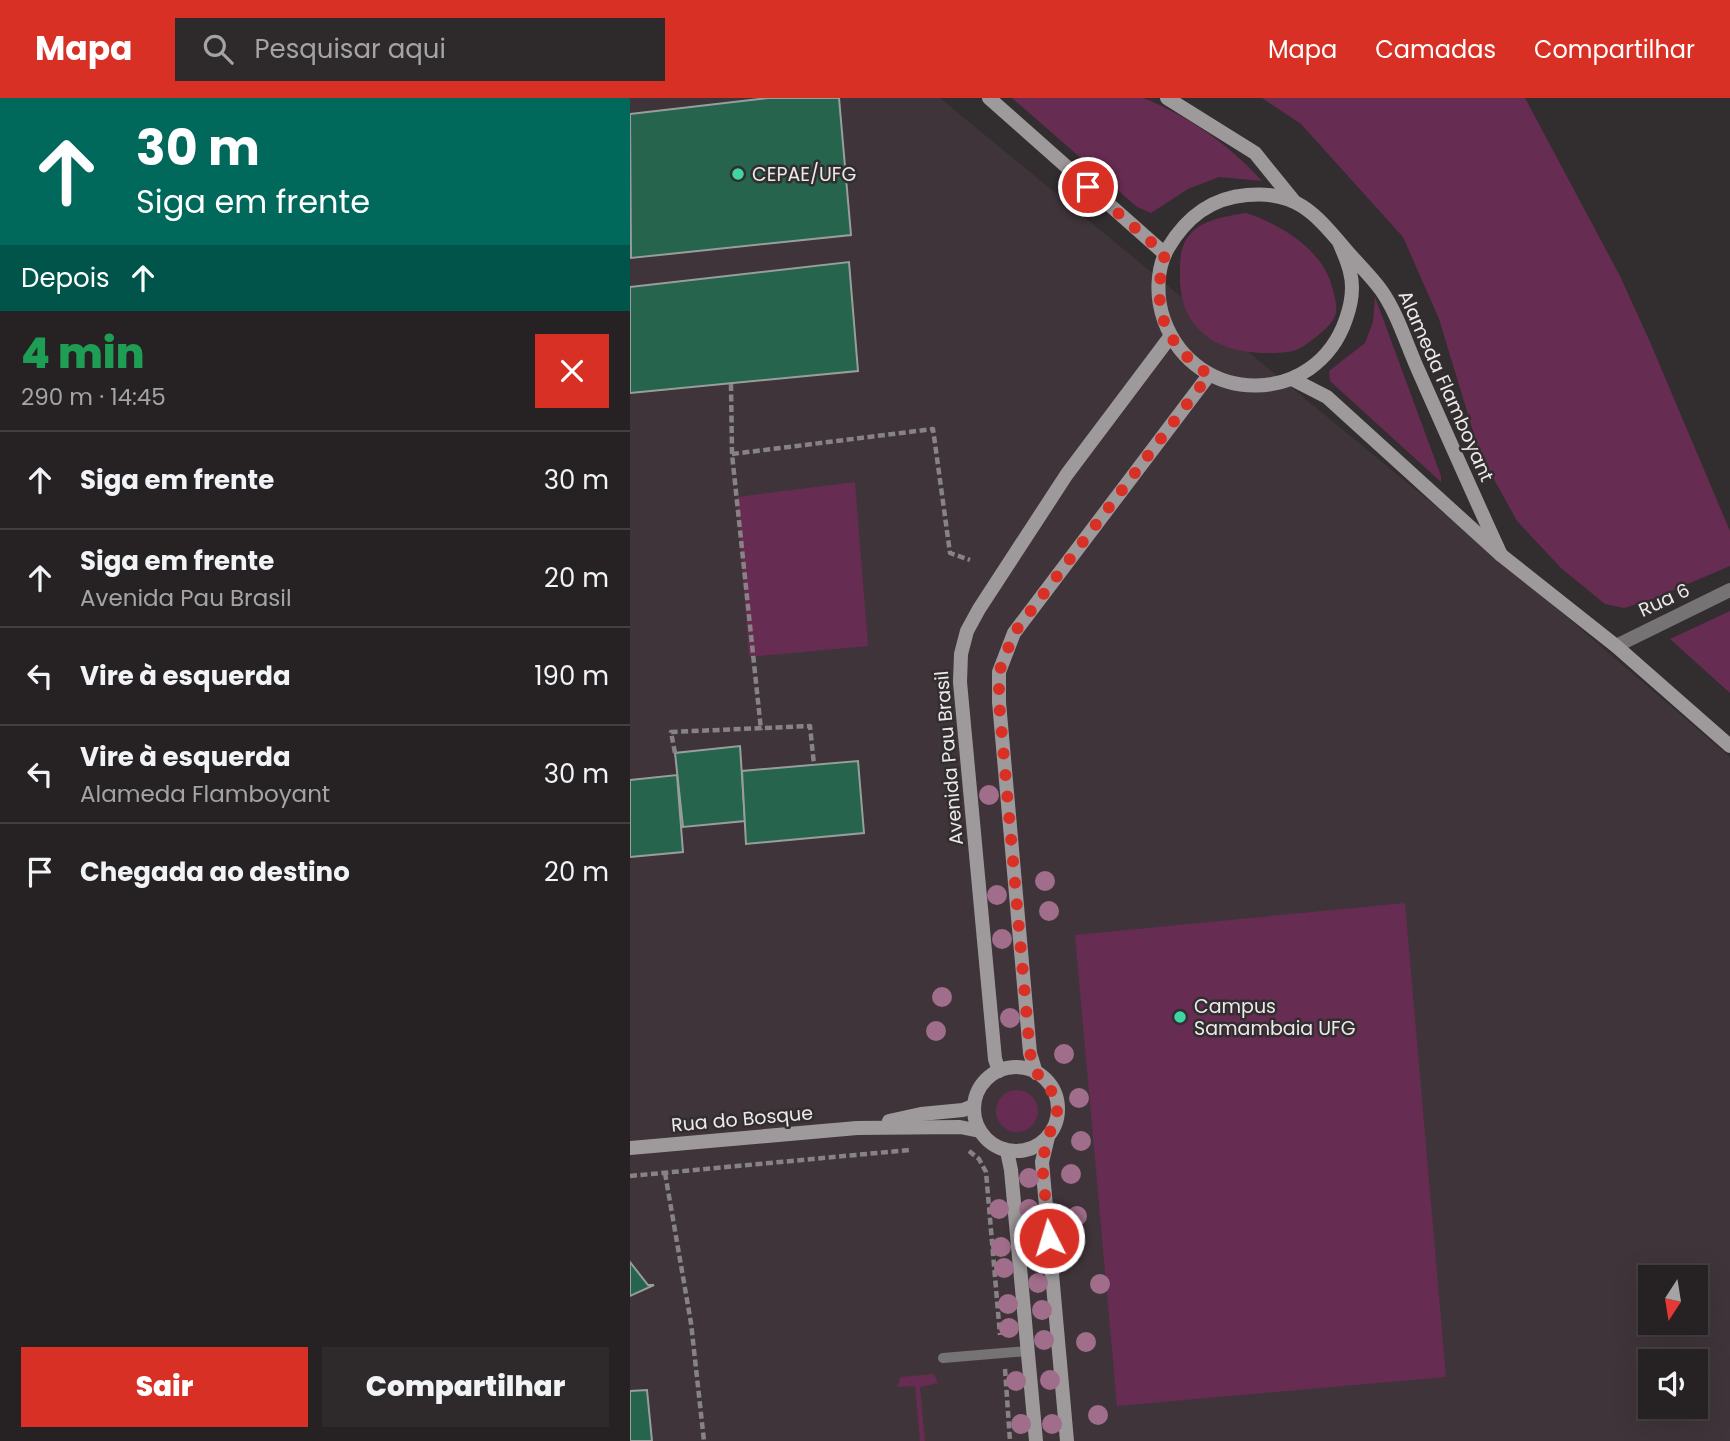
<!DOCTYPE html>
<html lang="pt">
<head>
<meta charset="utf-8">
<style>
	:root { --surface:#262223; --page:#2e2a2b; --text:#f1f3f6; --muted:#a4a4a6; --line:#423f41; --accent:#d93025 }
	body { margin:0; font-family:Poppins,sans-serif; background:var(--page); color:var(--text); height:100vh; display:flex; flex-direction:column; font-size:26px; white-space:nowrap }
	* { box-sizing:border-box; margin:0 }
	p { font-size:23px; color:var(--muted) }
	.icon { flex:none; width:38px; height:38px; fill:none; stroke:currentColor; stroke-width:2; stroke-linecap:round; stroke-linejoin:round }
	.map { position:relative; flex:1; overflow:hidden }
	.details { display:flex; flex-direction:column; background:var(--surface); width:630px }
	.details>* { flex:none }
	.banner { background:#00695c; color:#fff; overflow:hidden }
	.needle { width:46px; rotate:192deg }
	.tools { position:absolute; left:1008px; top:1167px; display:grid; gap:14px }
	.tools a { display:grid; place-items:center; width:70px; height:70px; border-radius:0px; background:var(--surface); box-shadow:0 7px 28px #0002,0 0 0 2px var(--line); font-size:35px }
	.pin { position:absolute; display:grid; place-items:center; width:60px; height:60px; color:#fff; margin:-30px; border:4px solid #fff; border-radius:50%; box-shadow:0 2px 7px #0007 }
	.me { position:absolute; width:77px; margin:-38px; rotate:355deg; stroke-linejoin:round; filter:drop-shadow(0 0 5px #0008) }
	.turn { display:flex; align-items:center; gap:24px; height:147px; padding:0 21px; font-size:32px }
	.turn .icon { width:91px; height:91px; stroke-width:2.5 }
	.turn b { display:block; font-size:49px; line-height:60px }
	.then { display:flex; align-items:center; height:66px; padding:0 21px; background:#0003; gap:14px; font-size:26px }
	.round { display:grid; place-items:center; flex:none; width:74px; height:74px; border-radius:0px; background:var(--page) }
	.summary { display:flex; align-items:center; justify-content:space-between; height:119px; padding:0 21px }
	h1 { font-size:42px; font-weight:800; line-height:52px; color:#1e9e55 }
	.action { display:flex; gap:14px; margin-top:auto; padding:14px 21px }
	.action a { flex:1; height:80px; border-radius:0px; background:var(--accent); color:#fff; font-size:28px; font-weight:800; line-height:80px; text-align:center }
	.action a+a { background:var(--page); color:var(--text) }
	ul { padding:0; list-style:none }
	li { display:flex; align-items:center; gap:21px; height:98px; padding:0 21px; border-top:2px solid var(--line) }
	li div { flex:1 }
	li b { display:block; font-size:26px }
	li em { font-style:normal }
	header { display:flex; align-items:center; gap:42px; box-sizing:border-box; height:98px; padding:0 35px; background:var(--accent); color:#fff }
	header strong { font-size:33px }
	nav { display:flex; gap:38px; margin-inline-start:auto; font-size:24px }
	.search { width:490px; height:63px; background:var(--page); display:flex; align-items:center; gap:18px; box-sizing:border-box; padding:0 24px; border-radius:0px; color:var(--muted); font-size:26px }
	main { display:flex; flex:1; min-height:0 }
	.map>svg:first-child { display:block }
</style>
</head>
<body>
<header>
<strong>Mapa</strong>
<div class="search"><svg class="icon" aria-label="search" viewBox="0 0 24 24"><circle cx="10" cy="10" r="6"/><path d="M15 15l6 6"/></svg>Pesquisar aqui</div>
<nav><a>Mapa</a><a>Camadas</a><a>Compartilhar</a></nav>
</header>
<main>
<section class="details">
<div class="banner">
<div class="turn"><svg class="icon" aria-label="ahead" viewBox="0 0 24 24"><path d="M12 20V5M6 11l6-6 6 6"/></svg><div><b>30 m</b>Siga em frente</div></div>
<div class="then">Depois<svg class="icon" aria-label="ahead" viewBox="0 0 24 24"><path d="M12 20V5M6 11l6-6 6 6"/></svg></div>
</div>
<div class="summary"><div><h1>4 min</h1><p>290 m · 14:45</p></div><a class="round" style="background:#d93025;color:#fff"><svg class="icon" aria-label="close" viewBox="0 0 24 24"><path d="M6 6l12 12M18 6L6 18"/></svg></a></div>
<ul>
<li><svg class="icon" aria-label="ahead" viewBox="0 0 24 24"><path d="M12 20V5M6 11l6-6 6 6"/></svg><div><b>Siga em frente</b></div><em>30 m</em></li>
<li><svg class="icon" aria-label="ahead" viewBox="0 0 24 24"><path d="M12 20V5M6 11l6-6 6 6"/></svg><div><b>Siga em frente</b><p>Avenida Pau Brasil</p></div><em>20 m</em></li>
<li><svg class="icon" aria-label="left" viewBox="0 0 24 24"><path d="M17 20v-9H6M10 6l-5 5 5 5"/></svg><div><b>Vire à esquerda</b></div><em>190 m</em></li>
<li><svg class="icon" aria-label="left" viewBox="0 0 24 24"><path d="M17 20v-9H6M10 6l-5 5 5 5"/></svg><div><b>Vire à esquerda</b><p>Alameda Flamboyant</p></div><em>30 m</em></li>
<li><svg class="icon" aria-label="arrive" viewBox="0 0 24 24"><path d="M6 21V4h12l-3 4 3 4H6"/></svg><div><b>Chegada ao destino</b></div><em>20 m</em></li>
</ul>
<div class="action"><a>Sair</a><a>Compartilhar</a></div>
</section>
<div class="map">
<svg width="1100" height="1343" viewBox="0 0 1100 1343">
	<rect width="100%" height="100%" fill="#322d2f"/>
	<path fill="#3f343a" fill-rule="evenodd" d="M0,0H310L860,453L1100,659V1343H0ZM1020,1180H1066V1225H1020ZM1020,1264H1066V1309H1020Z"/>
	<g fill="#672c51">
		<path d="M382,0H513C557,17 601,48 632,83L589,79L558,91L521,115L507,109Z"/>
		<path d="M632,0H895L990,178L1020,244L1100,433V468L1020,502L994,510L975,506L931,470L887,423L850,356L809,221L773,139L671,26Z"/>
		<path d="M616,115C652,127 694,152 703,192C705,199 708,211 705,218C700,230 684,240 674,248C664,255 652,255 639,255C587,256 548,231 550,175C550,163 550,149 558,139C569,122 597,118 616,115Z"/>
		<path d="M745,199L811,378V384L700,283L699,273L735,245L743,224Z"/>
		<path d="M225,384L238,548L119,559L107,399Z"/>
		<path d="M1100,513V595L1040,541Z"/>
		<path d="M775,805L816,1279L487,1308L445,837Z"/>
		<circle cx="387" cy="1013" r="21"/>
		<path d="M304,1276L308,1285L290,1289L295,1343H290L285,1288L267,1289L271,1279Z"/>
	</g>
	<g fill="#26644d" stroke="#979e9b" stroke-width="2">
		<path d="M138,0H209L221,137L1,160L0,16Z"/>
		<path d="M219,164L228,273L0,295V189Z"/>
		<path d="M110,648L115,723L53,729L45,655Z"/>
		<path d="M228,663L234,735L116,746L112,673Z"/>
		<path d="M47,677L53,754L0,759V682Z"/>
		<path d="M0,1164L18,1187H24L0,1198Z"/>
		<path d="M17,1292L22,1343H0V1293Z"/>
	</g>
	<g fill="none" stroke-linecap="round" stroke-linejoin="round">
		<g stroke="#878384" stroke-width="4.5" stroke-dasharray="7 3.5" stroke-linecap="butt">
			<path d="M101,286L102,356L131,632"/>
			<path d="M102,356L303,331L320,455L340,462"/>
			<path d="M45,655L41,634L180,628L184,667"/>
			<path d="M339,1053L349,1061L356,1074L370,1237"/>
			<path d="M35,1075L61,1225L74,1343"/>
			<path d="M0,1078L279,1052"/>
			<path d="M375,1271L380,1343"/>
		</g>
		<path stroke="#767375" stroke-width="10" d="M313,1260L398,1253"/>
		<path stroke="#767375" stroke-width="14" d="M986,548L1100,492"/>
		<g stroke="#9e9a9c" stroke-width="14">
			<path d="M359,0L535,156"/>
			<path d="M537,0L625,55L663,102"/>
			<path d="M709,144C713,154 718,164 720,174C724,189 721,207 716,221C686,309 566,310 534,222C526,200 526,171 538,150C556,120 580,100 617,97C668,92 687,118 717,153C728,166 741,178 751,192C768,216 777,248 789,274C816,335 843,396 871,457"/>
			<path d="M662,281L697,299L871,457L986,548L1100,648"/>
			<circle cx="386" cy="1011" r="42"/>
			<path d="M369,973L365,961L330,584L331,556L337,533L349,511L437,376L540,239"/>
			<path d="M406,975L400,955L369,604V574L384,535L579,277"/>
			<path d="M259,1023L291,1016L333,1012L343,1008"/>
			<path d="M418,1039L412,1064L437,1343"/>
			<path d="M0,1050L227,1030L330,1029L350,1033"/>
			<path d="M377,1053L381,1072L406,1343"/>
		</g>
	</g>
	<g fill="#a06d8a">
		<circle cx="359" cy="697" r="10"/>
		<circle cx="415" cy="783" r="10"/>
		<circle cx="367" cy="797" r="10"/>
		<circle cx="419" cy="813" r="10"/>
		<circle cx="372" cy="841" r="10"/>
		<circle cx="312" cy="899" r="10"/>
		<circle cx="380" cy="920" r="10"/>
		<circle cx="306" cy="933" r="10"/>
		<circle cx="434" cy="956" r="10"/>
		<circle cx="449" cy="1000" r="10"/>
		<circle cx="451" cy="1043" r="10"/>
		<circle cx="441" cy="1076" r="10"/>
		<circle cx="399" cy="1080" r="10"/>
		<circle cx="369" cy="1111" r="10"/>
		<circle cx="399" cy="1111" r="10"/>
		<circle cx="447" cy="1118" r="10"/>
		<circle cx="371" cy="1149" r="10"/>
		<circle cx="407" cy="1163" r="10"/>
		<circle cx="374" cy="1170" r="10"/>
		<circle cx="408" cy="1185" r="10"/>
		<circle cx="470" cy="1186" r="10"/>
		<circle cx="378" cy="1206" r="10"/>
		<circle cx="412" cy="1212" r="10"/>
		<circle cx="379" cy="1230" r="10"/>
		<circle cx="414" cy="1242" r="10"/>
		<circle cx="456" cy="1244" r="10"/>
		<circle cx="420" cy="1282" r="10"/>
		<circle cx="386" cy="1283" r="10"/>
		<circle cx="468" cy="1317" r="10"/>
		<circle cx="391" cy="1326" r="10"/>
		<circle cx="422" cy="1326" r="10"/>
	</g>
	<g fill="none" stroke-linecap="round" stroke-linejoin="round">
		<path stroke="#d93025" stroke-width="12" stroke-dasharray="0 21.6" d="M419,1140L412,1064L418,1039L427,1017V1004L416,983L406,975L400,955L369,604V574L384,535L579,277C533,244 521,211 535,156L458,89"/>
	</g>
	<g fill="#3ed4a3" stroke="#322d2f" stroke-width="2.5">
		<circle cx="108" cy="76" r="7"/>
		<circle cx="550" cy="919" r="7"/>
	</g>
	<g text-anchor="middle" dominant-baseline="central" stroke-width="5" stroke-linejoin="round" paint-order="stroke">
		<g font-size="19" fill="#ece9ea" stroke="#322d2f" text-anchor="start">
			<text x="122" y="76">CEPAE/UFG</text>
			<text x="564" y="908">Campus<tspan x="564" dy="22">Samambaia UFG</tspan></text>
		</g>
		<g font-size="19" fill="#ece9ea" stroke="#322d2f">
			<text transform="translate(816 288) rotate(66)">Alameda Flamboyant</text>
			<text transform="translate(1034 502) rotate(-25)">Rua 6</text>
			<text transform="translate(319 660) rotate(-95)">Avenida Pau Brasil</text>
			<text transform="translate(112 1021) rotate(-5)">Rua do Bosque</text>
		</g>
	</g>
</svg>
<div class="tools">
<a><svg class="needle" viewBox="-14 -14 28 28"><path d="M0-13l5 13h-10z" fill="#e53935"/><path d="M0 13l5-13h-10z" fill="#a4a4a6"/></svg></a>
<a><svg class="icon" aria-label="sound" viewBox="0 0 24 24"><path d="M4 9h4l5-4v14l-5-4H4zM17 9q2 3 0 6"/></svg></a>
</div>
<div class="pin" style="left:458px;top:89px;background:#d93025"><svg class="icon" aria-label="arrive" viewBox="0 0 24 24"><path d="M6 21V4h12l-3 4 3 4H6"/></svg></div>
<svg class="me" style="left:419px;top:1140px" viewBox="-20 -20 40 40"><circle r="17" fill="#d93025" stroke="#fff" stroke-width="3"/><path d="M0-11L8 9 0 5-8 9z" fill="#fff"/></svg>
</div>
</main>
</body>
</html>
